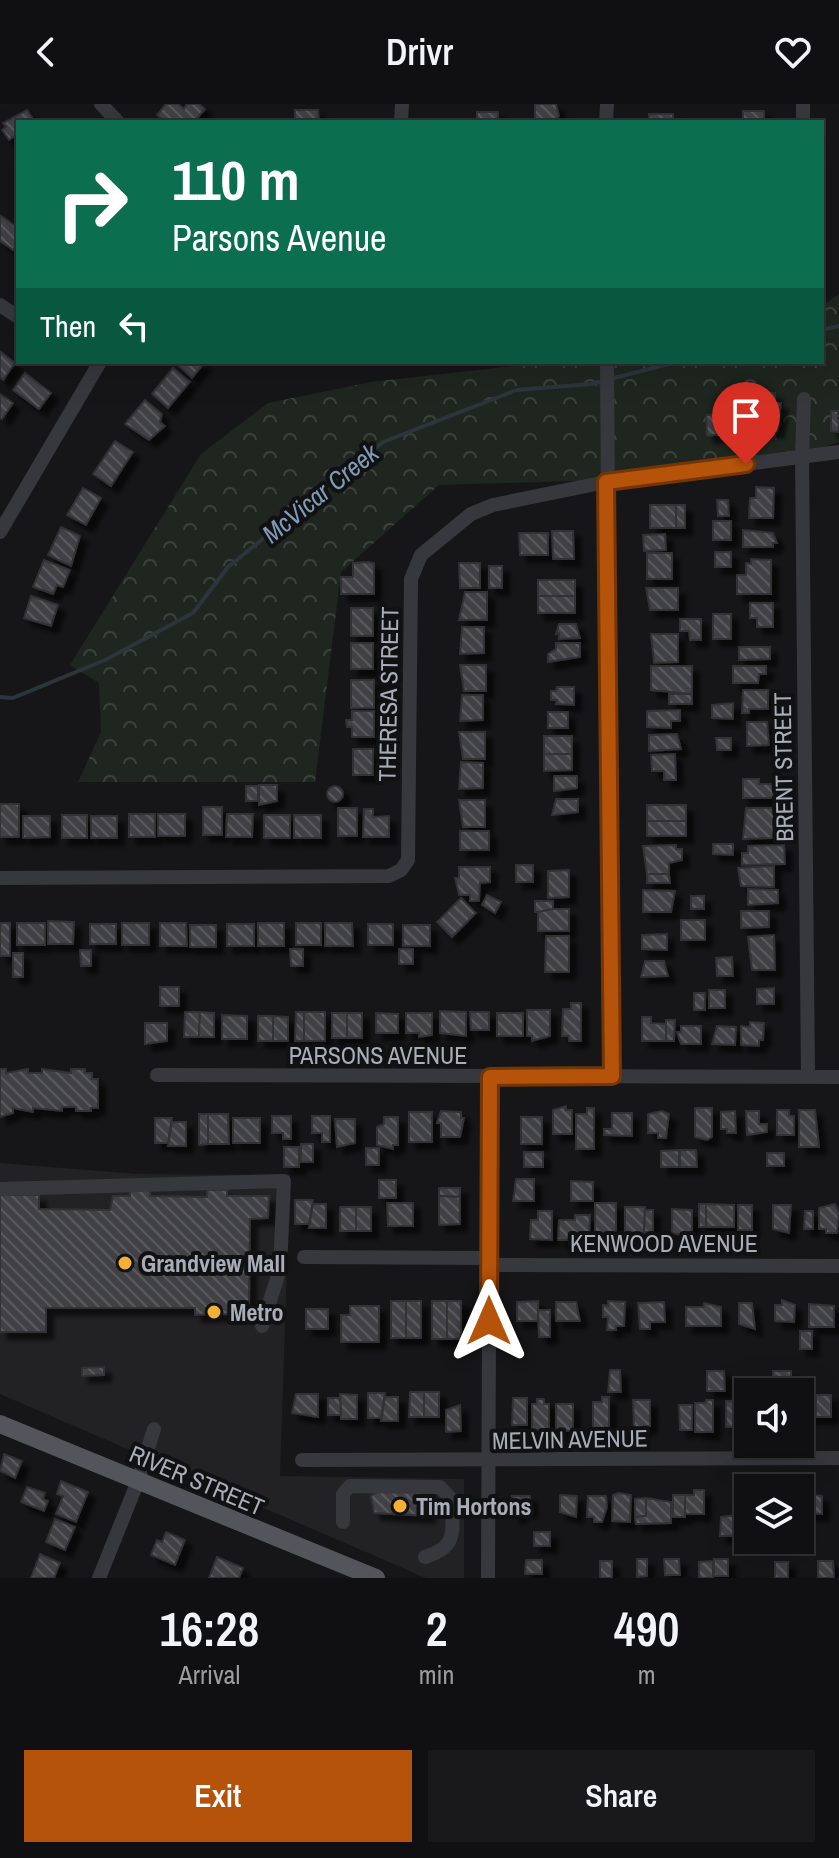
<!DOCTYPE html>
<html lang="en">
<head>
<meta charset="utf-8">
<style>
	:root { --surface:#101012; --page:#19191b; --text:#f1f3f6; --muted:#9c9d9f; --line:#303032; --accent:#b45309 }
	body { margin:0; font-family:"Archivo Narrow",sans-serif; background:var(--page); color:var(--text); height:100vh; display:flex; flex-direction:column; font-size:30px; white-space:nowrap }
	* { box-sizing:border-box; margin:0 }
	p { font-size:26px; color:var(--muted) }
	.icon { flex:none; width:44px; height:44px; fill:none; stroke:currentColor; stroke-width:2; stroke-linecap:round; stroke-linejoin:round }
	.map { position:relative; height:1474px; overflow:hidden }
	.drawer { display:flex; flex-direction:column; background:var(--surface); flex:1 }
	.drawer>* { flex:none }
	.hud { position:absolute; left:16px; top:16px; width:808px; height:244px; border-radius:0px; box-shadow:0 8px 32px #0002,0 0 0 2px var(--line); background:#0b6e4f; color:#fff; overflow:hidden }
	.buttons { position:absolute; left:734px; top:1274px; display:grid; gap:16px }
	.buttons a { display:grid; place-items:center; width:80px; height:80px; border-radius:0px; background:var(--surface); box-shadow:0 8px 32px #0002,0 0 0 2px var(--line); font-size:40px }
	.pin { position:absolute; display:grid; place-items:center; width:68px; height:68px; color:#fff; margin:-82px -34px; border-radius:50% 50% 50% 0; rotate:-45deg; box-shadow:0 0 8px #0007 }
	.pin .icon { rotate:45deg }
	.me { position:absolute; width:88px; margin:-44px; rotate:0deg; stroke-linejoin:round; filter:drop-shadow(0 0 6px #0008) }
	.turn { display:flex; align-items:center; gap:28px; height:168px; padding:0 24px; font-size:36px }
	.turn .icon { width:104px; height:104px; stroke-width:2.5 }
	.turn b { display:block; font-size:56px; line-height:68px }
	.then { display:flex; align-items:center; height:76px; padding:0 24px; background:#0003; gap:16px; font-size:30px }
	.eta { display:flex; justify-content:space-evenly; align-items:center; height:136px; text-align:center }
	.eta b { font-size:48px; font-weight:600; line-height:56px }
	.cta { display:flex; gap:16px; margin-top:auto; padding:16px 24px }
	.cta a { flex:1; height:92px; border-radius:0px; background:var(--accent); color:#fff; font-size:32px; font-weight:600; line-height:92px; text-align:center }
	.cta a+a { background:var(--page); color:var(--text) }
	header { display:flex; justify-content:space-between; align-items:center; height:104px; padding:0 24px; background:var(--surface); font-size:36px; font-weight:600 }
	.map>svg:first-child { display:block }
</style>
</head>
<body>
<header><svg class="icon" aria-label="back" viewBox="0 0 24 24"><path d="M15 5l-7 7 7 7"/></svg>Drivr<svg class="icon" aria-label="heart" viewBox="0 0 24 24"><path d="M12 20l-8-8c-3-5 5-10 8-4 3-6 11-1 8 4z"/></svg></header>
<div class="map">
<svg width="839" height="1474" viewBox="0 0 839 1474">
	<defs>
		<pattern id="forest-crowns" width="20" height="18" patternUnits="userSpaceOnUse" patternTransform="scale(2)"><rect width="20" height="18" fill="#1e261f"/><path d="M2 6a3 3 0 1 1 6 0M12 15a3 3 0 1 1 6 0" fill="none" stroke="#3c433d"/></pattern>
		<pattern id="building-back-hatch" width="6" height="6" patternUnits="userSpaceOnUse" patternTransform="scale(2)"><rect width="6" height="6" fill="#404145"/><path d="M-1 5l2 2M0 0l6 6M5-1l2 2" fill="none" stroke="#595a5e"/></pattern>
		<filter id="shadow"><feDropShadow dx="7" dy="7" stdDeviation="2" flood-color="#0009"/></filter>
	</defs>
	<rect width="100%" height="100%" fill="#161618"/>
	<path fill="#222225" d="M0,1059L137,1070L290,1071L280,1372L464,1375V1474H426L0,1290Z"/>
	<path fill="url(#forest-crowns)" d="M839,190V338L801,351L603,376L439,381L341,468L315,678H78L101,628L99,579L70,561L201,350L268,299L371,278L549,258H822V202Z"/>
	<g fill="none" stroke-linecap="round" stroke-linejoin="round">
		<g stroke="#2c353c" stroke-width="4">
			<path d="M822,226L839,222"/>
			<path d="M0,593L13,594L105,556L193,509L228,463L383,338L517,286L591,280L676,258"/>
		</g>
	</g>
	<g fill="url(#building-back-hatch)" stroke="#303034" stroke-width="2" filter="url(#shadow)">
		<path d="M166,0H178L184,5L187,0H199L205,5L194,18H166L157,11Z"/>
		<path d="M535,0H556L559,12L556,16L535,15Z"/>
		<path d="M27,6L35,18H18V30L9,36L2,26L6,23L3,19Z"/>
		<path d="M295,6H318L319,18H295Z"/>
		<rect x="743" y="7" width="21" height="11"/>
		<rect x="477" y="8" width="21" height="10"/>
		<rect x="649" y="10" width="24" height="8"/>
		<path d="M0,111L18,124V139L13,146L0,137Z"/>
		<path d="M0,247L15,259L3,276L0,273Z"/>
		<path d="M175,258H205L192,274Z"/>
		<path d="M173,264L190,278L168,304L152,290Z"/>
		<path d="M25,269L51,289L39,305L13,286Z"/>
		<rect x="756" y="289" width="19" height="10"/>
		<path d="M0,290L13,299L2,315L0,314Z"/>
		<path d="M145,296L162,310L160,318L165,322L149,336L125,320Z"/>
		<path d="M756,299H781L777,327H756Z"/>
		<path d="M734,300L736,328L707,332L706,311L718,310L717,302Z"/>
		<path d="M831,307H838L839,328L831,327Z"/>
		<path d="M115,337L133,348L111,382L93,370Z"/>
		<path d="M756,383L774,384L773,414H749L750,394H756Z"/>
		<path d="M83,384L101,394L86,421L67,411Z"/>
		<path d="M717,396H728L729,412H718Z"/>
		<rect x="650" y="401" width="26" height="23"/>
		<rect x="676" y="401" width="9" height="23"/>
		<rect x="713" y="417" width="18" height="19"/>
		<path d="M61,423L80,432L71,462L48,451Z"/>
		<path d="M743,426L773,429L777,439H773V443H743Z"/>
		<path d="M552,427H573L574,455H553Z"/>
		<path d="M519,429H548V451H520Z"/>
		<path d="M665,430L666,446L644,447L643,431Z"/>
		<rect x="715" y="448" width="16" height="15"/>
		<rect x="647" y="449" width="25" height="26"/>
		<path d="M751,455L771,456V490H737V471H746V459L751,460Z"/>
		<path d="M44,456L70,466L63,483L57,481L53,490L33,483Z"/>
		<path d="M368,458L374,459V490H341V473H353V459Z"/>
		<path d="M459,459H480V484H460Z"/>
		<rect x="489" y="462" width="13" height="22"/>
		<rect x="538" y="476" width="37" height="16"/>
		<path d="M646,484H678V506H650Z"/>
		<path d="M465,488H487V516H459Z"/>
		<path d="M31,492L58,501L51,522L24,514Z"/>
		<rect x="538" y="492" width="37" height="17"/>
		<path d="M750,499H773V523H757V514H750Z"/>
		<rect x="351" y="504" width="22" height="28"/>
		<rect x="713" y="510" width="18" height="25"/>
		<path d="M680,515H701V536H690L689,527H680Z"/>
		<path d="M559,520H576L580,534L559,535V529L556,530Z"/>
		<path d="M462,523H484V549L460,550Z"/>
		<path d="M651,530H678V558L654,559Z"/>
		<rect x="351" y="539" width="22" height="26"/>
		<path d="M556,539H580V553L548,558V550L556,545Z"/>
		<path d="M739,543H770V555L739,556Z"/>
		<path d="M460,561H486V587H464Z"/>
		<path d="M651,562H692V590L651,586Z"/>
		<path d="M733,562H766V570H759L758,579H733Z"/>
		<rect x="351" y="576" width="23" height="28"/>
		<path d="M557,583H574V601L556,600L557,596H551V587H556Z"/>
		<path d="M743,586H768V605H749V609H742Z"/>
		<rect x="669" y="590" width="23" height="10"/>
		<path d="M462,591H483V616L460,617Z"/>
		<path d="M733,599V615L712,614V601Z"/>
		<path d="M680,606V617H671V624L647,623V607Z"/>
		<path d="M352,607H374V633H352V623H347L346,616H352Z"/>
		<rect x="548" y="608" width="20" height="16"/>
		<path d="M747,618H767L769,641L747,642Z"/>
		<path d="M459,628H485V655H463Z"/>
		<path d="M677,630L681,645L649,647V631Z"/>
		<rect x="544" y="632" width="28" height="18"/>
		<path d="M716,634H731V646H717Z"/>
		<rect x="353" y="645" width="20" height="26"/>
		<path d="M544,650H572V666L544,667Z"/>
		<path d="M675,650L676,676H664V667H652L651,651Z"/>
		<path d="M461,658L483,659V684L459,685Z"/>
		<path d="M554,672H577V684L554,687Z"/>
		<path d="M743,675H759V680H774V694H743Z"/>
		<path d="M259,681H277V697L259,701Z"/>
		<rect x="246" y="682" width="12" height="15"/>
		<circle cx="335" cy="690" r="8"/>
		<path d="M556,695H578V708L552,711Z"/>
		<path d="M459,696H485V723H463Z"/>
		<rect x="0" y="700" width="19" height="33"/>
		<rect x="647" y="701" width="39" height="16"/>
		<rect x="203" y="703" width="19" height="28"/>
		<rect x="338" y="704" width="19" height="28"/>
		<path d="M746,704H775L773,734L743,735Z"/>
		<path d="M364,705H373V713L389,712V733H363Z"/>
		<rect x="129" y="710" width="26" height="23"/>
		<rect x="158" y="710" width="27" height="22"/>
		<path d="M227,710H253L252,733H226Z"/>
		<rect x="62" y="711" width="25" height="23"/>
		<rect x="264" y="711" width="26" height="23"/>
		<rect x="294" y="711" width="27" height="23"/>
		<path d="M23,712H50V733L23,734Z"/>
		<rect x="91" y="712" width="26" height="22"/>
		<rect x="647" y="717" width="39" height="15"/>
		<rect x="460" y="727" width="29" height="19"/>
		<path d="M713,740H733V751L713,750Z"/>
		<path d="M676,741V745H682V756L669,759V770H647L643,742Z"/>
		<path d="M784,741L785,760L742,761V749H748V742Z"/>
		<rect x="516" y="761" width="17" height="17"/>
		<path d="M774,762V783L741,782L738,764Z"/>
		<path d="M459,763H490V778L480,779L479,797H470V791H459L455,774H459Z"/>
		<path d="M569,766V793L548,794V767Z"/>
		<path d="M647,770H669L670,779H647Z"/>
		<path d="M748,785L778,786V799L748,801Z"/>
		<path d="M643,786L675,787L671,808H643Z"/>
		<path d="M487,791L501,798L495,809L482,801Z"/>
		<rect x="691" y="792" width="13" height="13"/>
		<path d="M461,794L476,809L452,833L437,818Z"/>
		<rect x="535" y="797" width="18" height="11"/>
		<path d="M553,805H569V827H538V808Z"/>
		<path d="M741,807H769V823L741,824Z"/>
		<rect x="681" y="816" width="24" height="20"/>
		<path d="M48,817L74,818L73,840H48Z"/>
		<rect x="0" y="819" width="10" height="33"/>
		<rect x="17" y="819" width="28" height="22"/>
		<rect x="122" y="819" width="27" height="22"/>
		<path d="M160,819H186L187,842H160Z"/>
		<rect x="258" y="819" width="26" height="23"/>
		<rect x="296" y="819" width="25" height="22"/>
		<path d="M325,819H352L353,842H325Z"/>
		<rect x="90" y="820" width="26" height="20"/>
		<rect x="227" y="820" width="27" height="22"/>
		<rect x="368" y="820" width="25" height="21"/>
		<rect x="190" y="821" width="26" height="22"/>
		<rect x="403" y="821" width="27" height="21"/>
		<path d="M667,830V846L642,845V831Z"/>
		<path d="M774,831L775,866H752L748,833Z"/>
		<path d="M546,832H569V868H545Z"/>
		<path d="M290,845H303V862H291Z"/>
		<rect x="399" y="845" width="14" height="15"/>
		<path d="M80,846H91V862H81Z"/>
		<rect x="13" y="849" width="10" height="24"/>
		<path d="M732,853L733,872H717L716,854Z"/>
		<path d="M645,857H664L668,872L641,873Z"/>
		<rect x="160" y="883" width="19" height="19"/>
		<path d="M774,884V900H757V885Z"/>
		<rect x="709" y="886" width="16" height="18"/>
		<rect x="694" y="889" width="11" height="17"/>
		<path d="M571,899H581V937H569V932H562L563,905H571Z"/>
		<path d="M527,906H550V932L532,937V932H527Z"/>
		<path d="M440,907L466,908V932L440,929Z"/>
		<path d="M185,908H200L199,933H184Z"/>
		<path d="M200,908L214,909V933H199Z"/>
		<path d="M296,908H304V937H295Z"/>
		<rect x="304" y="908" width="21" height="29"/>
		<path d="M470,908H489V926H471Z"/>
		<rect x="332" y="909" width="15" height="25"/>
		<rect x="347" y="909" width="15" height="25"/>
		<path d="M376,909L398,910V929H376Z"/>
		<path d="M406,909H432V931L419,933V929H406Z"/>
		<rect x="497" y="909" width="26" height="23"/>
		<path d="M222,911L247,912V935H222Z"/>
		<rect x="258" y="912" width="15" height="25"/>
		<path d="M273,912L288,913V937H273Z"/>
		<path d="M642,913H651V919L666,920V937H642Z"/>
		<path d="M666,916H675L674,937H666Z"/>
		<path d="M750,918L764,919L763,936H759V942L741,941V922L750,923Z"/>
		<path d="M145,919H167V937L145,940Z"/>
		<path d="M681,922H701V940H681L677,928H681Z"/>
		<path d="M717,922L736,923L735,941L712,940Z"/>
		<path d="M0,965H6V969L28,965V969H42V965L71,969V965H85V969H92V975H98V1004H91V1007H76V1003H62V1007L33,1004V1008L13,1004V1009L0,1013Z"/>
		<path d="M566,1002V1006H572V1030H553V1006Z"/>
		<path d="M587,1004H594V1045H576V1010H587Z"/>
		<path d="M695,1004H712V1033L707,1036L695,1033Z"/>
		<path d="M777,1006H789V1012H794V1031H777Z"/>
		<path d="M799,1006H815L819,1043H799Z"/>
		<path d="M441,1007L461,1008V1014H464L460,1033H441V1019H437Z"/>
		<path d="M662,1007L669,1010L666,1034H658V1029H648V1010Z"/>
		<path d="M735,1007L736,1029H727V1025H721V1008Z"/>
		<path d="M746,1007H759V1020H767V1028L747,1031Z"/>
		<rect x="409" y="1008" width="23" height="30"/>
		<path d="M612,1009H632V1032L604,1031V1025H612Z"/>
		<path d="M199,1010H208V1040L199,1041Z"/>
		<path d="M208,1010H228L229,1040H208Z"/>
		<path d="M272,1012H291V1035H283V1029H272Z"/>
		<path d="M312,1012H330V1038H322V1029H312Z"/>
		<path d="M384,1013H398V1041H393V1045L377,1041V1023L384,1020Z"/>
		<rect x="521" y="1013" width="21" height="27"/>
		<path d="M155,1014H172L168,1039H155Z"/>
		<rect x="233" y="1014" width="27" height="25"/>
		<path d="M335,1015H355V1039L337,1043Z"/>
		<path d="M172,1018H186V1042H168Z"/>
		<rect x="301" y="1040" width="12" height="18"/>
		<rect x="284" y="1043" width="15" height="20"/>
		<rect x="366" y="1044" width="13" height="17"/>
		<path d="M679,1046V1063H661V1047Z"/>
		<path d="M680,1046H696L697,1063H680Z"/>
		<rect x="524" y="1048" width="19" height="15"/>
		<rect x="767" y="1049" width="17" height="13"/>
		<path d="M516,1075H534V1097H513Z"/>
		<rect x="379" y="1076" width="17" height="18"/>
		<path d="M571,1077L593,1078V1097H571Z"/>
		<path d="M439,1084H460V1093L439,1092Z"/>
		<path d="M130,1086H150V1092L207,1093V1086H227V1092H269L268,1114L250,1115L249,1204H230V1210L195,1211V1204H46V1228H0V1091H39V1105L110,1106L113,1092H130Z"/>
		<path d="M439,1092L460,1093V1120L439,1121Z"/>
		<path d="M295,1096H313L309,1120H295Z"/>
		<path d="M387,1099H413V1122H388Z"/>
		<path d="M595,1099H616V1132L595,1131Z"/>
		<path d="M313,1100H326V1124H309Z"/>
		<rect x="699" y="1100" width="7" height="23"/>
		<path d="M706,1100L734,1101V1123H706Z"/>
		<path d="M835,1100L839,1109L837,1129H826V1125H819V1104Z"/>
		<rect x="738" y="1101" width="14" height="25"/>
		<path d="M773,1101H791L789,1129L773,1125Z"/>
		<rect x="340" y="1103" width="16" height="24"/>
		<rect x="356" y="1103" width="15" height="24"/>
		<path d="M625,1103H645L644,1132H625Z"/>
		<path d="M672,1105L692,1106V1129L686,1132L672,1129Z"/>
		<path d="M645,1106H653V1128H644Z"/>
		<path d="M538,1107H552V1136L530,1135L531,1116H538Z"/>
		<path d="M805,1107H813V1125H804Z"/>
		<path d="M575,1111H590L589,1136H558L559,1116H575Z"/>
		<path d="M782,1196L795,1201L794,1218L775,1217V1201H782Z"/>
		<rect x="391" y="1197" width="15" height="37"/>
		<rect x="406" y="1197" width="15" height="37"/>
		<rect x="432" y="1197" width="15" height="38"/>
		<rect x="447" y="1197" width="14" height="38"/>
		<path d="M538,1197V1217H517V1198Z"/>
		<path d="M608,1197L625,1198L624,1222H616V1226H607L608,1213H603V1201L608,1202Z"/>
		<path d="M556,1198H576L580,1217H556Z"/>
		<path d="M664,1198L665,1218H650V1225H640L638,1199Z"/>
		<path d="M704,1199L721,1203V1222H686V1203H704Z"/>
		<path d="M739,1199H752L755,1225L739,1220Z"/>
		<path d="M809,1200L834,1202V1223H809Z"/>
		<path d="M350,1202H379V1238H341V1211H350Z"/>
		<rect x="306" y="1205" width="22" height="20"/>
		<path d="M538,1206H550V1233H539Z"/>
		<rect x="800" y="1227" width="12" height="18"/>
		<path d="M104,1263V1271L82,1272V1264Z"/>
		<path d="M610,1266H620L621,1288H608Z"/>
		<path d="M707,1267H724L725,1287H707Z"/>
		<rect x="773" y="1267" width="18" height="19"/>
		<path d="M410,1288H424V1313H409Z"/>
		<rect x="424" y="1288" width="15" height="25"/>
		<path d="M368,1289H385L381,1314H368Z"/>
		<path d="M296,1290H318V1313L292,1309Z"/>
		<path d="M340,1290L357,1291V1315H341Z"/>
		<rect x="801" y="1291" width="15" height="22"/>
		<rect x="816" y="1291" width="15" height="22"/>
		<path d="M385,1293H398V1317H381Z"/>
		<path d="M602,1293H609V1329H598V1324H593V1298H602Z"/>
		<path d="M328,1294H340L341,1311H328Z"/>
		<path d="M513,1294H527V1321H512Z"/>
		<path d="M537,1295H544V1300H549V1326H532V1300H537Z"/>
		<path d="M633,1296H650V1322H644V1326H634Z"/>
		<path d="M706,1296H713V1328H695V1299H706Z"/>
		<rect x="726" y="1297" width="22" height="26"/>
		<rect x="556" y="1300" width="17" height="27"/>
		<path d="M460,1301L461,1327L446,1328V1306Z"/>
		<path d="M679,1301H692V1326H680Z"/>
		<path d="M4,1350L22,1357L15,1374L0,1367Z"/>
		<path d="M61,1377L88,1388L76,1418L56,1410L63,1392L57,1390Z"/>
		<path d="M27,1383L45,1389L43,1395L48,1397L44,1407L21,1398Z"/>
		<path d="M380,1386H428V1412L374,1409L371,1392Z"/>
		<path d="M694,1386H704V1410H685V1391H694Z"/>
		<path d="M619,1389L631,1391L630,1418L612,1417L613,1391Z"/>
		<path d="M808,1390L822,1392V1410L800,1409V1392Z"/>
		<path d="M560,1391L577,1392L576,1413L560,1408Z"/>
		<rect x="673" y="1391" width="12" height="22"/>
		<path d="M512,1392H530V1406L520,1407V1412H513Z"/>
		<path d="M588,1392H606L607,1403L602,1418H594V1413H587Z"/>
		<path d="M646,1394V1412L635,1413V1395Z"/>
		<path d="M646,1394L671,1398V1419L636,1420L635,1413L646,1412Z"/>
		<path d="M737,1411L743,1414L741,1432H720L721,1413Z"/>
		<path d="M55,1415L75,1423L65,1446L46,1438Z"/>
		<path d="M166,1428L185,1436L175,1461L151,1451L157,1436L162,1438Z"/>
		<rect x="534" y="1428" width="16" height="14"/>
		<path d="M40,1450L60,1459L54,1474H31Z"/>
		<path d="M217,1453L243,1464L239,1474H209Z"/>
		<path d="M637,1455H647V1472L637,1473Z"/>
		<path d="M664,1455H679L680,1471H665Z"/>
		<rect x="714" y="1455" width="14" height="17"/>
		<path d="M526,1456H542V1470H525Z"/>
		<rect x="600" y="1457" width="12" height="17"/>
		<path d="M713,1457V1474H699V1458Z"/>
		<path d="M818,1457H833L834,1474H818Z"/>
		<rect x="775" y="1458" width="13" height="16"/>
	</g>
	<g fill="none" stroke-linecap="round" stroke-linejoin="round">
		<g stroke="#37383d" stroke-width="14">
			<path d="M101,0L118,18"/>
			<path d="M803,0V18"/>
			<path d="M401,18L402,0"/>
			<path d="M606,18L607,0"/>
			<path d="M0,201L18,213"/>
			<path d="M607,258L612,972"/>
			<path d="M804,295L802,353L808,972"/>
			<path d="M0,428L100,258"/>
			<path d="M0,774L389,772L401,766L408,756L411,475L421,451L471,410L493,401L606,378L839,348"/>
			<path d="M157,971L839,973"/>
			<path d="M0,1085L284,1077L280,1165L262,1222"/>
			<path d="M304,1153L488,1154"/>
			<path d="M489,1161L839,1162"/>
			<path d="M302,1356L839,1354"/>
			<path d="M343,1418V1390L350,1382L440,1383L452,1396C452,1428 459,1442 425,1453"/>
			<path d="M99,1474L138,1377L154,1325"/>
			<path d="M488,1474L490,973"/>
		</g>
		<path stroke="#53555c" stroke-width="18" d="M0,1320L376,1474"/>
	</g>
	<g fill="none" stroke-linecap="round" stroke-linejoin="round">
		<defs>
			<path id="route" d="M489,1217L490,973L612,972L606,378L746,360"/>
		</defs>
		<use href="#route" stroke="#753606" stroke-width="20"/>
		<use href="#route" stroke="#b45309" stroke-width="14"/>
	</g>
	<g fill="#f2b134" stroke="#111113" stroke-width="3">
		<circle cx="125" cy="1159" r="8"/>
		<circle cx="214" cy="1208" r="8"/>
		<circle cx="400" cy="1402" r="8"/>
	</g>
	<g text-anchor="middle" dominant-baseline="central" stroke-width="8" stroke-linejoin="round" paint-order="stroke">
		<g font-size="24" fill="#a8adb8" stroke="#111113">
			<text transform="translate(388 590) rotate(-89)">THERESA STREET</text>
			<text transform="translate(783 663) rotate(-91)">BRENT STREET</text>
			<text x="378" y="951">PARSONS AVENUE</text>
			<text x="664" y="1139">KENWOOD AVENUE</text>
			<text transform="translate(570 1335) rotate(-1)">MELVIN AVENUE</text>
			<text transform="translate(197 1376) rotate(23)">RIVER STREET</text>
		</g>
		<g font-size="24" font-weight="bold" fill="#a8adb8" stroke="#111113" text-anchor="start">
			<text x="141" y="1159">Grandview Mall</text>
			<text x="230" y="1208">Metro</text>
			<text x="416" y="1402">Tim Hortons</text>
		</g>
		<g font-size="26" font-style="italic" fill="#7f9bb3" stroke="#111113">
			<text transform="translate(320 389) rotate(-39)">McVicar Creek</text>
		</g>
	</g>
</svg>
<div class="buttons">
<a><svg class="icon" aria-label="sound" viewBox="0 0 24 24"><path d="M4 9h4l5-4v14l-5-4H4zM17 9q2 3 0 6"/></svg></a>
<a><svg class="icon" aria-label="layers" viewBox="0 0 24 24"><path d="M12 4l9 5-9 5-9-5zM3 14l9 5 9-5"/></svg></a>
</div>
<div class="pin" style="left:746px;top:360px;background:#d93025"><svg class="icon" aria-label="arrive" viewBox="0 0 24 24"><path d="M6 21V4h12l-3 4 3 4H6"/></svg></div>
<svg class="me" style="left:489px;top:1217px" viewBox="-20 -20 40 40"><path d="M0-17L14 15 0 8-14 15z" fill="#b45309" stroke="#fff" stroke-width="4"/></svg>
<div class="hud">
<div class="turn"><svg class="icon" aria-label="right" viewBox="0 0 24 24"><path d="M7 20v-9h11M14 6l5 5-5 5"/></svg><div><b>110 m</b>Parsons Avenue</div></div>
<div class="then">Then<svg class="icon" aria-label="left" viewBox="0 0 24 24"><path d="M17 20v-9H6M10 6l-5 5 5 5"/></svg></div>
</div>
</div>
<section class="drawer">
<div class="eta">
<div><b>16:28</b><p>Arrival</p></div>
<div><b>2</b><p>min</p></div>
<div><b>490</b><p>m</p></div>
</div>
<div class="cta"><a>Exit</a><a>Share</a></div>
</section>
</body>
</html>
